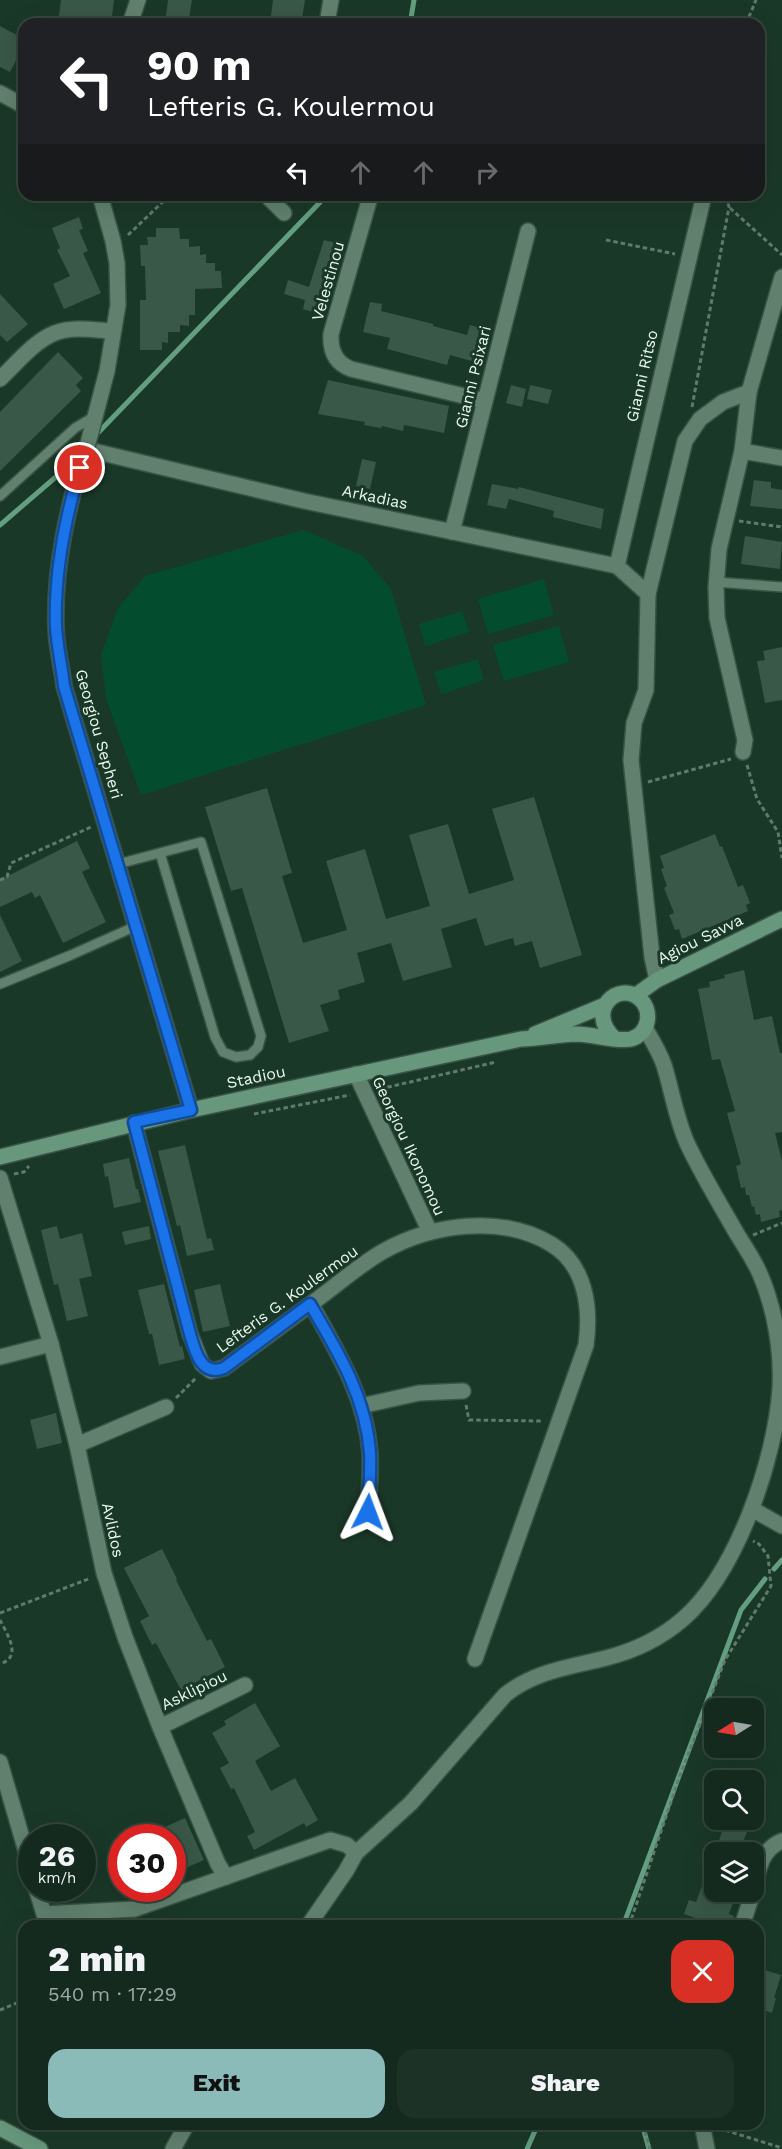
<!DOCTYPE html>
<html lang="en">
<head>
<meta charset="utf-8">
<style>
	:root { --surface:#142a1e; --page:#1d3227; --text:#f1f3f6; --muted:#9da7a4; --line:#33463c; --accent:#8bbbb9 }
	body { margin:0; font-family:"Work Sans",sans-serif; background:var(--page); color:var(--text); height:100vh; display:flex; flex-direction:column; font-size:22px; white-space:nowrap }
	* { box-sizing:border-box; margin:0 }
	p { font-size:20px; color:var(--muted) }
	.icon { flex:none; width:33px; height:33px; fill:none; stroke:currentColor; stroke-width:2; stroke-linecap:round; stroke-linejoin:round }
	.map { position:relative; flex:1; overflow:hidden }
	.details { position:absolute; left:18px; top:1920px; width:746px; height:210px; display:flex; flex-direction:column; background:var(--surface); border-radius:18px; box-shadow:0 6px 24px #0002,0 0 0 2px var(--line) }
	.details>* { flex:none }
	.top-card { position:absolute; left:18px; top:18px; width:747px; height:183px; border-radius:18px; box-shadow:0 6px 24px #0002,0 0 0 2px var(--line); background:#202124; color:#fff; overflow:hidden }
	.needle { width:39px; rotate:259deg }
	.fabs { position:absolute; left:704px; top:1698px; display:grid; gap:12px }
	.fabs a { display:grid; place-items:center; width:60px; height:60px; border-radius:12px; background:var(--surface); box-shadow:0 6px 24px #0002,0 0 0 2px var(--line); font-size:30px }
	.speed { position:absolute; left:18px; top:1824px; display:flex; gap:12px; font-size:30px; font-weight:700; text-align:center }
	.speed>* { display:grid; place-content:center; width:78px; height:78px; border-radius:50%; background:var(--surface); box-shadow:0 6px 24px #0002,0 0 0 2px var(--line); line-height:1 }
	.speed small { font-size:15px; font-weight:400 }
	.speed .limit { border:9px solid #d22; background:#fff; color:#111 }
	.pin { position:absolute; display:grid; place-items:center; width:51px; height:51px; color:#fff; margin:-26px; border:3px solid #fff; border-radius:50%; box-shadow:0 2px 6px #0007 }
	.me { position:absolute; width:66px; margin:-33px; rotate:3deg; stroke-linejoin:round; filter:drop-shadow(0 0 4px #0008) }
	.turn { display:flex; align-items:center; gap:21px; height:126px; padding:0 30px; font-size:27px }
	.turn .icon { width:78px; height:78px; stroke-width:2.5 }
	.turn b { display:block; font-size:42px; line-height:51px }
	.lanes { display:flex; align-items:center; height:57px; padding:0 30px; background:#0003; justify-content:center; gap:30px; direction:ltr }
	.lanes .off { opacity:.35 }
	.round { display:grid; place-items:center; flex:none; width:63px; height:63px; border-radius:18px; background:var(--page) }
	.summary { display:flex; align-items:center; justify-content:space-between; height:102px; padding:0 30px }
	h1 { font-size:36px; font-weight:800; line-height:45px }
	.button { display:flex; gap:12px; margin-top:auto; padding:12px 30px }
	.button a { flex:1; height:69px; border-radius:18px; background:var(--accent); color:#111; font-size:24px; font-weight:800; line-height:69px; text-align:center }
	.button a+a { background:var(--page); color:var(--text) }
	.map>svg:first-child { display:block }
</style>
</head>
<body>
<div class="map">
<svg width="782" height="2149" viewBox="0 0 782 2149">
	<rect width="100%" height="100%" fill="#1a3828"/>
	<g fill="#044c2e">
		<path d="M303,530L363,556L391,589L426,705L141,795L106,699L101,655L118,608L145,576Z"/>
		<path d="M544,579L554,615L488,634L478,599Z"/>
		<path d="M462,611L469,632L425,646L419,624Z"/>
		<path d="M559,626L569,662L504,681L493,645Z"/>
		<path d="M478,659L484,680L441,694L434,672Z"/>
	</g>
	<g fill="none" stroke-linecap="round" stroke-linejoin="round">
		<g stroke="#639e80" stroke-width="5">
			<path d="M410,24L414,0"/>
			<path d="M95,436L327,195"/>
			<path d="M0,525L57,476L79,453"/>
			<path d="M774,1569L782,1560"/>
			<path d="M623,1926L741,1610L765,1579"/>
			<path d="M642,2124L649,2149"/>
			<path d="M527,2149L538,2124"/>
		</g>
	</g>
	<g fill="#395847">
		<path d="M61,0H114L111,24H58Z"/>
		<path d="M168,0H192L188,24H165Z"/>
		<path d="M273,0H305L301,24H270Z"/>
		<path d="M0,26L24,39V45L10,72L0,67Z"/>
		<path d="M79,217L83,229L79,230L88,251L83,253L101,293L64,309L53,284L70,276L57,250L60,248L52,228Z"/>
		<path d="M156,228H179L180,239H189V247L200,246V255L206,254V263H215V271H221L222,288L195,289V315H189V326L180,325V332H168V343L162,342V350H140V300H146L145,266H141L140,245H148L147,237H156Z"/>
		<path d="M324,240L340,244L319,314L303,309L305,300L284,294L288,280L309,287Z"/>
		<path d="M0,294L28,324L7,342L0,335Z"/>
		<path d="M370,302L382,304L381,311L433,324V326L467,335L470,325L484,329L475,362L450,355L447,365L387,349L390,338L363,332Z"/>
		<path d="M58,352L83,378L76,385L81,391L0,471V412Z"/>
		<path d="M328,380L449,406L444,433L404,425L403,431L382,426L381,428L364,425L365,422L318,414Z"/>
		<path d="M511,385L526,389L522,407L506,403Z"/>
		<path d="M530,385L552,390L548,404L527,399Z"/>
		<path d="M362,459L376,462L370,489L356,486Z"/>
		<path d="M754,480L771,482V488L782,490V509L750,506Z"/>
		<path d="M492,484L518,489L519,487L604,509L601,529L553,517L554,511L509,499L506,509L487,505Z"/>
		<path d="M745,536L782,542L780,569L741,564Z"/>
		<path d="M782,647V700L765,703L757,661L765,660L763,651Z"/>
		<path d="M267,788L292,873L282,876L303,943L347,930L326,861L365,849L386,919L430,906L409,835L448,824L469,894L514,880L492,809L534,797L582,955L540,968L532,941L515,946L513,938L485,946L476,918L441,929L452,967L403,981L391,943L357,953L365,982L338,990L340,999L320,1005L329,1031L289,1043L242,888L231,891L205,807Z"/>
		<path d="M715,834L720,847L722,846L738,887L743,885L750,903L746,905L748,911L682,939L679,929L675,930L669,915L674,913L664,888L667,886L661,869L664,868L660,856Z"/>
		<path d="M77,841L90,868L82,872L106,922L63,943L40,895L35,898L32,892L0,907V880Z"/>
		<path d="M0,915L22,961L0,972Z"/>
		<path d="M744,970L754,1020L772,1016L780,1053H782V1132L775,1133L782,1161V1210L779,1211L780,1217L761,1222L760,1214L756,1215L754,1206L752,1207L749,1195H746L745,1187L741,1188L736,1166L741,1164L727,1113L735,1111L720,1059L712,1060L698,989L710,987L709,982L725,978L724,975Z"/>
		<path d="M185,1145L207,1239L211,1238L214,1250L187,1256L180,1225L177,1226L158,1151Z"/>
		<path d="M129,1158L136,1189H138L141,1202L114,1208L108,1176L105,1177L103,1164Z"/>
		<path d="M57,1226L60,1239L82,1233L92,1276L79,1279L88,1316L67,1321L58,1284L54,1285L41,1230Z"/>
		<path d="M149,1226L151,1239L125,1245L122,1232Z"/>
		<path d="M164,1284L180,1347L182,1346L185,1359L159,1365L152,1334H149L138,1290Z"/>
		<path d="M220,1284L230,1326L203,1332L194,1290Z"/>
		<path d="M56,1413L62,1443L37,1449L30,1420Z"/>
		<path d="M162,1549L177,1579L176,1580L207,1641L211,1639L225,1667L181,1690L156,1643L152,1645L140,1621L149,1616L124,1568Z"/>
		<path d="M255,1703L280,1746L255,1761L271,1791L295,1778L318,1820L306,1827L304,1823L254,1850L247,1836L255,1832L234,1788L231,1789L220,1768L229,1763L212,1733L226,1725L224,1721Z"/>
		<path d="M185,1818L204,1860L172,1874V1838H141Z"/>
		<path d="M726,1820H744L751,1822L739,1852H715Z"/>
		<path d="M713,1857L714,1892H737L729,1914L734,1916L731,1926H695L698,1919L684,1914L689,1900L696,1902Z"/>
		<path d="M758,1968L781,1975L774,1998H776L772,2013L758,2008Z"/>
	</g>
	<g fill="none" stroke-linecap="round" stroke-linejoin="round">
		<defs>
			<g id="lane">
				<path d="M0,496L75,428L95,416"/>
				<path d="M716,582L782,587"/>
				<path d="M118,864L201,842L261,1036L258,1047L250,1055L236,1057L223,1052L215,1037L160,853"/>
				<path d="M0,984L71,955L136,926"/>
			</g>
			<g id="street">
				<path d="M130,24L138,0"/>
				<path d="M327,24L331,0"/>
				<path d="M0,93L24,106"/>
				<path d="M266,195L284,213"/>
				<path d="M369,201L331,334C330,350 335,363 351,369L485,401"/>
				<path d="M0,379C16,364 34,341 55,333C72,326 95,330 113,331"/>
				<path d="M91,432L107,371L118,305L117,263L113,241L100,195"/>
				<path d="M85,449L304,501L617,566L648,594"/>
				<path d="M742,451L782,458"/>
				<path d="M85,454V449C68,507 54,566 56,626C56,646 62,667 64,686L191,1110"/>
				<path d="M452,532L528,231"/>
				<path d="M617,566L704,195"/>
				<path d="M743,752L745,740L717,618L716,587L719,549L742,451L749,392L782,277"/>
				<path d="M657,980L652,957L631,760L634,723L646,690L648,594L685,441L700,419L723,402L749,392"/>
				<path d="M356,1074L430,1232"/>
				<path d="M134,1123L190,1334L202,1364L211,1371L224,1368C254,1346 285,1323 315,1301C337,1285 358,1266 382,1252C431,1224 501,1214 551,1244C586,1265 591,1308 586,1345L475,1659"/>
				<path d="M0,1178L51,1344L77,1445L104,1573L125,1637L160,1727L218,1864L226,1877"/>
				<path d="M311,1304C337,1352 366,1397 370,1453C371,1472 369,1493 368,1512"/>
				<path d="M0,1357L51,1344"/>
				<path d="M361,1406L419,1393L463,1391"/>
				<path d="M77,1445L166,1407"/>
				<path d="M752,1509L782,1526"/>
				<path d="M160,1727L245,1685"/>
				<path d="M0,1762L32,1872"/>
				<path d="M36,1888L44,1914L135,1909L330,1840L347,1845L356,1853"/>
				<path d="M753,1890C759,1870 761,1849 782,1841"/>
				<path d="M308,1926L346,1871L356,1853L411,1803L505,1695C534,1671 571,1667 606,1658C634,1651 661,1638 683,1619C737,1572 775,1460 780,1389C782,1351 775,1309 760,1274C754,1260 745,1247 737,1234C720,1204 702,1175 687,1143C676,1118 672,1091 664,1065C659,1051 652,1040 645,1028"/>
				<path d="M742,1926L753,1892"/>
				<path d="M702,2124L707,2149"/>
				<path d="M173,2149L187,2124"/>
			</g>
			<g id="secondary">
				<path d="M636,995L657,980L782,919"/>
				<path d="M535,1034L605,1005"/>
				<path d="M0,1157L191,1110L521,1039C539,1038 558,1035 576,1034C592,1034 617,1042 631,1039C649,1034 653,1011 640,999C619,980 585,1010 614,1038"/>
				<path d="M0,2128L40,2149"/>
			</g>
		</defs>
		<use href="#lane" stroke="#385345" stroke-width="12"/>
		<use href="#street" stroke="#385345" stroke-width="18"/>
		<use href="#secondary" stroke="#385345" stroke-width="18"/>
		<g stroke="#607a6c" stroke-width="3" stroke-dasharray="4.5 3" stroke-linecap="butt">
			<path d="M746,24L756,0"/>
			<path d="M730,208L782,255"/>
			<path d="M128,235L170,195"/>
			<path d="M606,240L675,254"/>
			<path d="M692,407L729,207L726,195"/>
			<path d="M739,521L782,527"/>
			<path d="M747,765L757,799L778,832L782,858"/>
			<path d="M648,782L731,759"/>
			<path d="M0,880L7,877L11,863L91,827"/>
			<path d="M380,1089L496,1062"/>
			<path d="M254,1114L350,1095"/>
			<path d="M14,1174L24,1172L29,1166"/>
			<path d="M753,1235L782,1223"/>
			<path d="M176,1398L197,1377"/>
			<path d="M466,1405L469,1420L542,1421"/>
			<path d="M0,1613L91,1578"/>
			<path d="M0,1620C7,1634 23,1657 0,1664"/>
			<path d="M629,1926L679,1778L725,1660L771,1586L768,1556L759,1544L753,1541"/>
			<path d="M0,2010L24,2000"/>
			<path d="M643,2124L650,2149"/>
			<path d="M718,2128L782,2148"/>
		</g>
		<use href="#lane" stroke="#61816e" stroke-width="9"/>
		<use href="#street" stroke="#61816e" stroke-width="15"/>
		<use href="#secondary" stroke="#67977c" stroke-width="15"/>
		<defs>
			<path id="street-bridge" d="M85,454L91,432"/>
		</defs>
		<use href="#street-bridge" stroke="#385345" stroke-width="18" stroke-linecap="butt"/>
		<use href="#street-bridge" stroke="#61816e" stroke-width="15"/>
	</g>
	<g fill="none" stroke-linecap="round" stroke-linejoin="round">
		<defs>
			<path id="route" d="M80,468C65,519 54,573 56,627C57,646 62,667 64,686L191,1110L134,1122L190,1334C195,1351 201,1377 224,1368L310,1304C338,1352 366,1397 370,1453C371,1472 369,1493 368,1512"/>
		</defs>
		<use href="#route" stroke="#114b97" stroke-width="15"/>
		<use href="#route" stroke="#1a73e8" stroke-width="10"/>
	</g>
	<g text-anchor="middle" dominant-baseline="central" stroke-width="6" stroke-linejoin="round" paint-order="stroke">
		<g font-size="16" fill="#e8f9ee" stroke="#1a3828">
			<text transform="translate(328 281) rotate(-74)">Velestinou</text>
			<text transform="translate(642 376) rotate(-77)">Gianni Ritso</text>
			<text transform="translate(473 377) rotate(-76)">Gianni Psixari</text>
			<text transform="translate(375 497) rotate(12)">Arkadias</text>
			<text transform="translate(99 734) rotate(74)">Georgiou Sepheri</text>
			<text transform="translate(700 939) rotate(-26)">Agiou Savva</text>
			<text transform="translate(256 1077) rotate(-12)">Stadiou</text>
			<text transform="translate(409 1146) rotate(65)">Georgiou Ikonomou</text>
			<text transform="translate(287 1299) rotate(-36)">Lefteris G. Koulermou</text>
			<text transform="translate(113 1530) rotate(78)">Avlidos</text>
			<text transform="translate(194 1690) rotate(-26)">Asklipiou</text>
		</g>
	</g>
</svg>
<div class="fabs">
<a><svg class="needle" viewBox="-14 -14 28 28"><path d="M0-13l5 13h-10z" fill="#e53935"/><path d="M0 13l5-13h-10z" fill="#9da7a4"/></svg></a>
<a><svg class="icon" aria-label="search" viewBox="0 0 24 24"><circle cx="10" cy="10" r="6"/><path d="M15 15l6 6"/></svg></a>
<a><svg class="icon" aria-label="layers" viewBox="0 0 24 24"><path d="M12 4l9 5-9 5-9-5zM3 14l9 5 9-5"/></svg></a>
</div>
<div class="speed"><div>26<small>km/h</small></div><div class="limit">30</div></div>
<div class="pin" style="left:80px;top:468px;background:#d93025"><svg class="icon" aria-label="arrive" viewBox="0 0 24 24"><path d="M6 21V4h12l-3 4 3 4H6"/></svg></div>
<svg class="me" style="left:368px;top:1512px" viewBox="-20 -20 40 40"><path d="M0-17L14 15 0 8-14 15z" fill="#1a73e8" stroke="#fff" stroke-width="4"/></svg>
<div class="top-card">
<div class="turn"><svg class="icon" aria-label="left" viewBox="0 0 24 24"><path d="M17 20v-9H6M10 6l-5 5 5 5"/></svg><div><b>90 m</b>Lefteris G. Koulermou</div></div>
<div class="lanes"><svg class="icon" aria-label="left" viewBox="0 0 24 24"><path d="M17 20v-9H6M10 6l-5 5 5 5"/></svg><svg class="icon off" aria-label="ahead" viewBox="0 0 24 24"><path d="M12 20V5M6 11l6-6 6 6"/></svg><svg class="icon off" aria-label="ahead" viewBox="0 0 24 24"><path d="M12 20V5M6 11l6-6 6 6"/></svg><svg class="icon off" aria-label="right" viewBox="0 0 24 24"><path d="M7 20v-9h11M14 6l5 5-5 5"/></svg></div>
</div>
<section class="details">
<div class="summary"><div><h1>2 min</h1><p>540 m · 17:29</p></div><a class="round" style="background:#d93025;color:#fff"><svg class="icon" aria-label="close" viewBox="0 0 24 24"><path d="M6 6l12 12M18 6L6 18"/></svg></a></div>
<div class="button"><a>Exit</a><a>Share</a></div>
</section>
</div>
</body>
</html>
